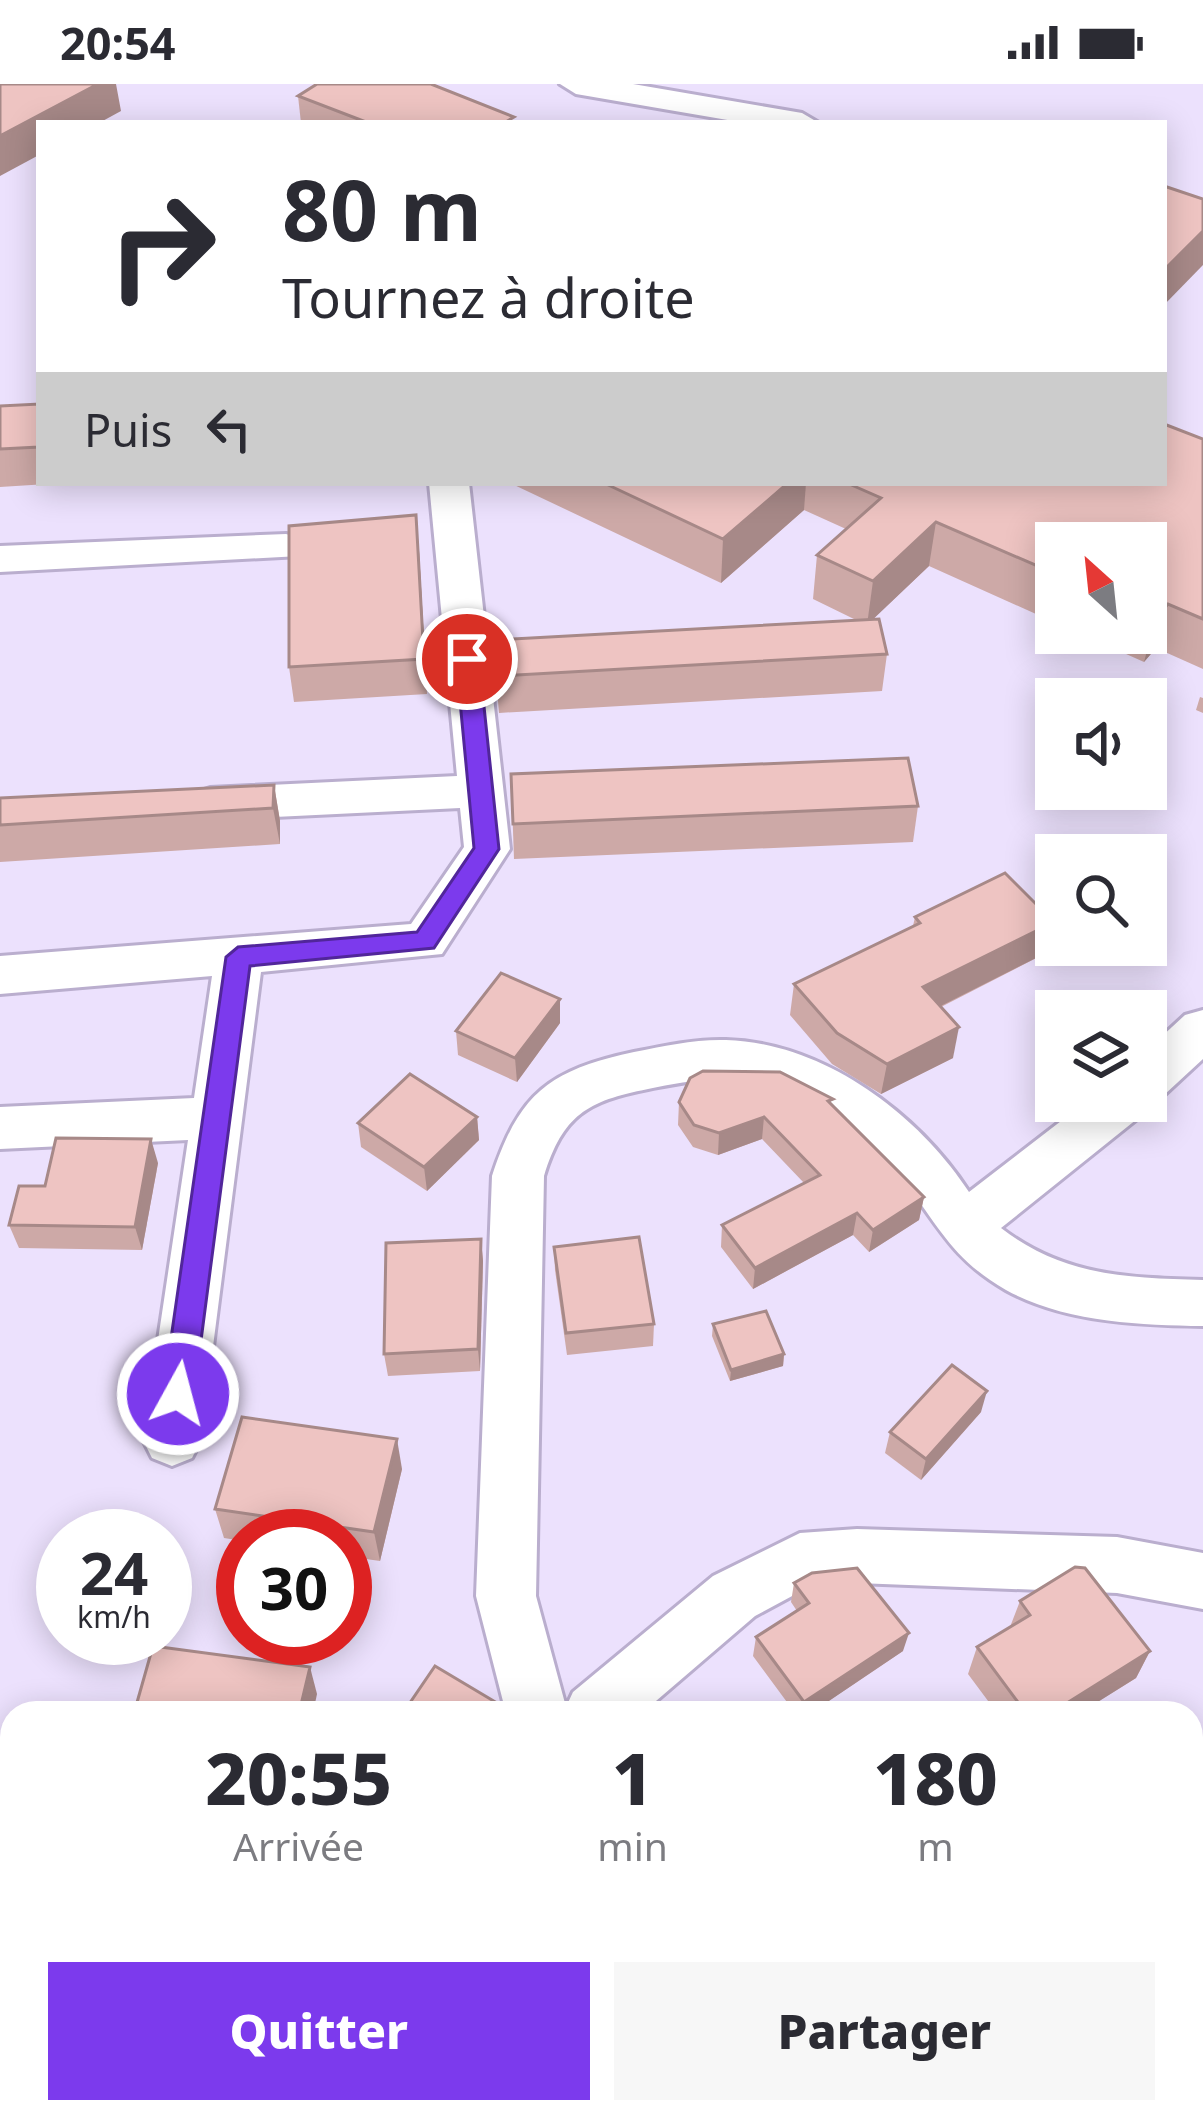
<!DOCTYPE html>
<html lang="fr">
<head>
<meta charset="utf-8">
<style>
	:root { --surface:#fff; --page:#f7f7f7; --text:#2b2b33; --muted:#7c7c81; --accent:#7c3aed }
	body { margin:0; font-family:"Noto Sans",sans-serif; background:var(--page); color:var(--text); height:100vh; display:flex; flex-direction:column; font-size:45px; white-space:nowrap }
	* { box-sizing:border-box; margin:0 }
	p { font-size:39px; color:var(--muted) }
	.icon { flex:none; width:66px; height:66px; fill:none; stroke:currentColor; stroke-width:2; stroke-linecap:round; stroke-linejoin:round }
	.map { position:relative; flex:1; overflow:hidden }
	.panel { position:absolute; left:0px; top:1617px; width:1203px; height:423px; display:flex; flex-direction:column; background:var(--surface); border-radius:36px 36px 0 0; box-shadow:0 6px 30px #0003 }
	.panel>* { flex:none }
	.banner { position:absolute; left:36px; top:36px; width:1131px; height:366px; border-radius:0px; box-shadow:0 6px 30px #0003; background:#fff; color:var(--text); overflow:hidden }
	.needle { width:78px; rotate:333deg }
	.controls { position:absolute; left:1035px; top:438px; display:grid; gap:24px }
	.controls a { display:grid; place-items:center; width:132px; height:132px; border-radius:0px; background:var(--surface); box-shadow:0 6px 30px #0003; font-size:60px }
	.speed { position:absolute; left:36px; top:1425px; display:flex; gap:24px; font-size:60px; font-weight:700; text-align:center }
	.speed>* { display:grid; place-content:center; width:156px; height:156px; border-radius:50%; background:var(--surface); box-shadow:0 6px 30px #0003; line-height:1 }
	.speed small { font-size:30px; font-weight:400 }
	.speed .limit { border:18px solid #d22; background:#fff; color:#111 }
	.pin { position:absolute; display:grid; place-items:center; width:102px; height:102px; color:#fff; margin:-51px; border:6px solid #fff; border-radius:50%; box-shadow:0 3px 12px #0007 }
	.me { position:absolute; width:132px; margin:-66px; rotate:7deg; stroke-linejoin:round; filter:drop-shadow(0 0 9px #0008) }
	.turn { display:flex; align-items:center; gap:42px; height:252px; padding:0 48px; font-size:54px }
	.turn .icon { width:156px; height:156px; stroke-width:2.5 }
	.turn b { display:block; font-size:84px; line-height:102px }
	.then { display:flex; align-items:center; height:114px; padding:0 48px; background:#0003; gap:24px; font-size:45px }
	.eta { display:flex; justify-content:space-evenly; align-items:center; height:204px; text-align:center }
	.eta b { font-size:72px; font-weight:800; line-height:84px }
	.cta { display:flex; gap:24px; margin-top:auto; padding:24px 48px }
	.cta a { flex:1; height:138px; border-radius:0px; background:var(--accent); color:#fff; font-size:48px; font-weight:800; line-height:138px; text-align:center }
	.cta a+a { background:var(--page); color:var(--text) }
	.status { display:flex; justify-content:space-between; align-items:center; height:84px; padding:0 60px; background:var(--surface); direction:ltr }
	.status svg { height:33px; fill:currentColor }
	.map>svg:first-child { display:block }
</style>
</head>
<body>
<div class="status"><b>20:54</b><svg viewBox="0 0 49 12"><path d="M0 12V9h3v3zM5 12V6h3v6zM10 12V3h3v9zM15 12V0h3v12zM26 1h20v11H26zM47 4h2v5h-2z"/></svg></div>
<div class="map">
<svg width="1203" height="2039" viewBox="0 0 1203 2039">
	<rect width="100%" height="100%" fill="#ece1fd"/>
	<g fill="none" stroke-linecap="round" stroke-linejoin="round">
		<defs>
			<g id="minor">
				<path d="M560,0H633L802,29L819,39H745L576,10Z"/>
				<path d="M429,399H469L510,765L442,870L261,888L201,1356L192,1374L172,1382L152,1374L143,1356L188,1056L0,1065V1023L194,1014L212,892L0,910V872L411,840L464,763L460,724L210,736L194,731L187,720L194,709L210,704L457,692Z"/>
				<path d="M286,450L300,454L306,463L300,472L0,488V462Z"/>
				<path d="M1203,926V975L1164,1011L1149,1016L1142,1031L1001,1144C1063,1192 1127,1194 1203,1196V1242C1138,1241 1064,1238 1006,1206C954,1176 941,1146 907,1101C868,1051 794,999 730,996C702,994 674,1000 648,1005C587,1017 563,1031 544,1092L536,1512L566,1623L573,1608L713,1492L800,1449L857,1445L1117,1453L1203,1469V1525L1117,1509L857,1499L807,1504L755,1532L642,1629H506L476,1512L492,1092C519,1009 550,986 634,968C664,962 696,955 726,956C824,959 918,1030 969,1108L1087,1017H1146V967L1185,931Z"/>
				<path d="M182,2028H257L252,2039H177Z"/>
				<path d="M981,2028H1081L1086,2039H986Z"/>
			</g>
		</defs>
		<use href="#minor" stroke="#baaece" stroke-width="6"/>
		<use href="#minor" fill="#fff" fill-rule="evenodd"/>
	</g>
	<g fill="#cda9a7">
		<path d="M298,12L514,39H301Z"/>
		<path d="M39,320V399H63L0,403V322Z"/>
		<path d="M1203,355V585L1156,564L1144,578L1079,549H1146V459H1056V539L929,482L873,535L887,570L882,607L499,629L493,556L856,536L813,515L817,471L846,445L804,426L721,499L510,399H1164Z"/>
		<path d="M419,467L427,610L294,618L289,583Z"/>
		<path d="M1200,613L1203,614V629L1196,626Z"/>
		<path d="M511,690L918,722L913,758L514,775Z"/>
		<path d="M274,701L280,737V760L0,778V714Z"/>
		<path d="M915,833L1054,838L1046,869L941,923L953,974L881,1010L832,980L790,931L794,900L913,842Z"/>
		<path d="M560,939L517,998L458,971L456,947Z"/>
		<path d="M679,1018L832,1020L924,1113L919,1136L869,1168L853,1151L753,1205L721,1163L722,1141L804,1099L762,1055L718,1071L693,1063L678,1041Z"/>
		<path d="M477,1033L479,1056L427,1107L361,1063L358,1039Z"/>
		<path d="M158,1079L142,1166L19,1164L9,1141L45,1102Z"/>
		<path d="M481,1155L483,1177L480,1287L388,1292L384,1270Z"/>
		<path d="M554,1163L654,1240L653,1262L567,1271L555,1186Z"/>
		<path d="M713,1240L784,1270L783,1282L730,1297L712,1252Z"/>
		<path d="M981,1328L921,1396L885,1369L890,1348Z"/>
		<path d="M402,1385L380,1477L345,1472V1452H243V1457L224,1454L215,1425Z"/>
		<path d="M794,1499L903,1567L811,1629H795L753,1572L756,1553L797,1527L791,1518Z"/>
		<path d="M1020,1517L1150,1567L1136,1594L1080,1629H997L968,1590L977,1563L1010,1543Z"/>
	</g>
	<g fill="#a78988">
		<path d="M98,0H116L121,27L99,39H39V71L0,92V52Z"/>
		<path d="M1203,147V181L1164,221V186Z"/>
		<path d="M788,399H806L804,426L721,499L723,455Z"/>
		<path d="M416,431L419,467L427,610L424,575Z"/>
		<path d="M936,438L929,482L867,541L873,497Z"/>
		<path d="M1168,520L1156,564L1144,578L1156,533Z"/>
		<path d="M274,701L280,737V760L273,724Z"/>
		<path d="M1054,838L1046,869L917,934L923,903Z"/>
		<path d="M560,915V939L517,998L515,974Z"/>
		<path d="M959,943L953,974L881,1010L887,980Z"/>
		<path d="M477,1033L479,1056L427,1107L424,1083Z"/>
		<path d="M764,1033L762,1055L718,1071L719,1049Z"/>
		<path d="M151,1055L158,1079L142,1166L135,1143Z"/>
		<path d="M924,1113L919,1136L869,1168L873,1146Z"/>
		<path d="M857,1129L853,1151L753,1205L755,1184Z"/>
		<path d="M481,1155L483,1177L480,1287L478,1265Z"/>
		<path d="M784,1270L783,1282L730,1297L731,1286Z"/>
		<path d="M987,1307L981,1328L921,1396L926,1375Z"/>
		<path d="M397,1355L402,1385L380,1477L374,1448Z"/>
		<path d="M909,1549L903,1567L811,1629H802L804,1618Z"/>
		<path d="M1150,1567L1136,1594L1080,1629H1051Z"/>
		<path d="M310,1583L317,1610L313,1629H299Z"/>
	</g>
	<g fill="#eec4c2" stroke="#a78988" stroke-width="3">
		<path d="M0,0H98L0,52Z"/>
		<path d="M317,0H431L514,33L504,39H364L366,38L298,12Z"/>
		<path d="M1164,102L1203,115V147L1164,186Z"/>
		<path d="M39,320V363L0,365V322Z"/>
		<path d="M1164,340L1203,355V535L1168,520L1156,533L1146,529V459H1056V490L936,438L873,497L817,471L881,414L847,399H1164Z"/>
		<path d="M604,399H788L723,455Z"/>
		<path d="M416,431L424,575L289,583V442Z"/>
		<path d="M879,535L887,570L497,592L493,556Z"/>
		<path d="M908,674L918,722L513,740L511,690Z"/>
		<path d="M274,701L273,724L0,741V714Z"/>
		<path d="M1005,789L1054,838L923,903L959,943L887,980L837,949L794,900L920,839L915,833Z"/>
		<path d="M501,889L560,915L515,974L456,947Z"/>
		<path d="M703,987L780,988L833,1015L828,1017L924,1113L873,1146L857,1129L755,1184L722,1141L820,1091L764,1033L719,1049L694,1041L679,1018L690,994Z"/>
		<path d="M410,990L477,1033L424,1083L358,1039Z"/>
		<path d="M56,1054L151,1055L135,1143L9,1141L19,1102H45Z"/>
		<path d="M639,1153L654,1240L566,1249L554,1163Z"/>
		<path d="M481,1155L478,1265L384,1270L386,1159Z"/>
		<path d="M766,1227L784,1270L731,1286L713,1240Z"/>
		<path d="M952,1281L987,1307L926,1375L890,1348Z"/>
		<path d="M242,1333L397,1355L374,1448L215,1425Z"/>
		<path d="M1075,1483L1085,1484L1150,1567L1051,1629H1026L977,1563L1030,1531L1020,1517Z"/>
		<path d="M857,1484L909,1549L804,1618L756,1553L809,1519L794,1499L812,1489Z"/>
		<path d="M153,1562L310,1583L299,1629H134Z"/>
		<path d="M435,1582L497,1619L491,1629H403Z"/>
		<path d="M354,2028H500L504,2039H353L350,2030Z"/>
	</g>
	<path fill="#7c3aed" stroke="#51269a" stroke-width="3" d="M467,567L479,575L499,765L434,864L250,882L194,1310L189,1319L178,1323L168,1319L163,1310L226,873L238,863L417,848L474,764L456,575Z"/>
</svg>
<div class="controls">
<a><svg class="needle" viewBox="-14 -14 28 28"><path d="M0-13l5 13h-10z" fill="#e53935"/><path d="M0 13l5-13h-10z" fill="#7c7c81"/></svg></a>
<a><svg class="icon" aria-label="sound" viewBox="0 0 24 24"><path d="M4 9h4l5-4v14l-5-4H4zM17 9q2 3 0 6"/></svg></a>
<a><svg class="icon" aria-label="search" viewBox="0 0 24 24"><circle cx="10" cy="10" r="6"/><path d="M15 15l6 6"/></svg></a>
<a><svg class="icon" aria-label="layers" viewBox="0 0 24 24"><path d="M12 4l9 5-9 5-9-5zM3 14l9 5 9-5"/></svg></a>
</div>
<div class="speed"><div>24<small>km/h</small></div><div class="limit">30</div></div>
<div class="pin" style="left:467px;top:575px;background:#d93025"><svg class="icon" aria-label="arrive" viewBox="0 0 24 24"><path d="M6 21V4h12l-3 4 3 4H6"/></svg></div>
<svg class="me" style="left:178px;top:1310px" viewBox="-20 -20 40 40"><circle r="17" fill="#7c3aed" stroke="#fff" stroke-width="3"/><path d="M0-11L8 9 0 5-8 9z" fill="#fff"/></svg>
<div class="banner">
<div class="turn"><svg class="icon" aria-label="right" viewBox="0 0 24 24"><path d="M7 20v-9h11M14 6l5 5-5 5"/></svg><div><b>80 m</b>Tournez à droite</div></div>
<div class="then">Puis<svg class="icon" aria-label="left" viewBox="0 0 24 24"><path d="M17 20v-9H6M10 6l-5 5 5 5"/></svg></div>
</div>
<section class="panel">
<div class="eta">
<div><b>20:55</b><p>Arrivée</p></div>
<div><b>1</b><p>min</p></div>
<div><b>180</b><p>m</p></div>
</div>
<div class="cta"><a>Quitter</a><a>Partager</a></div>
</section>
</div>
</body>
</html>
